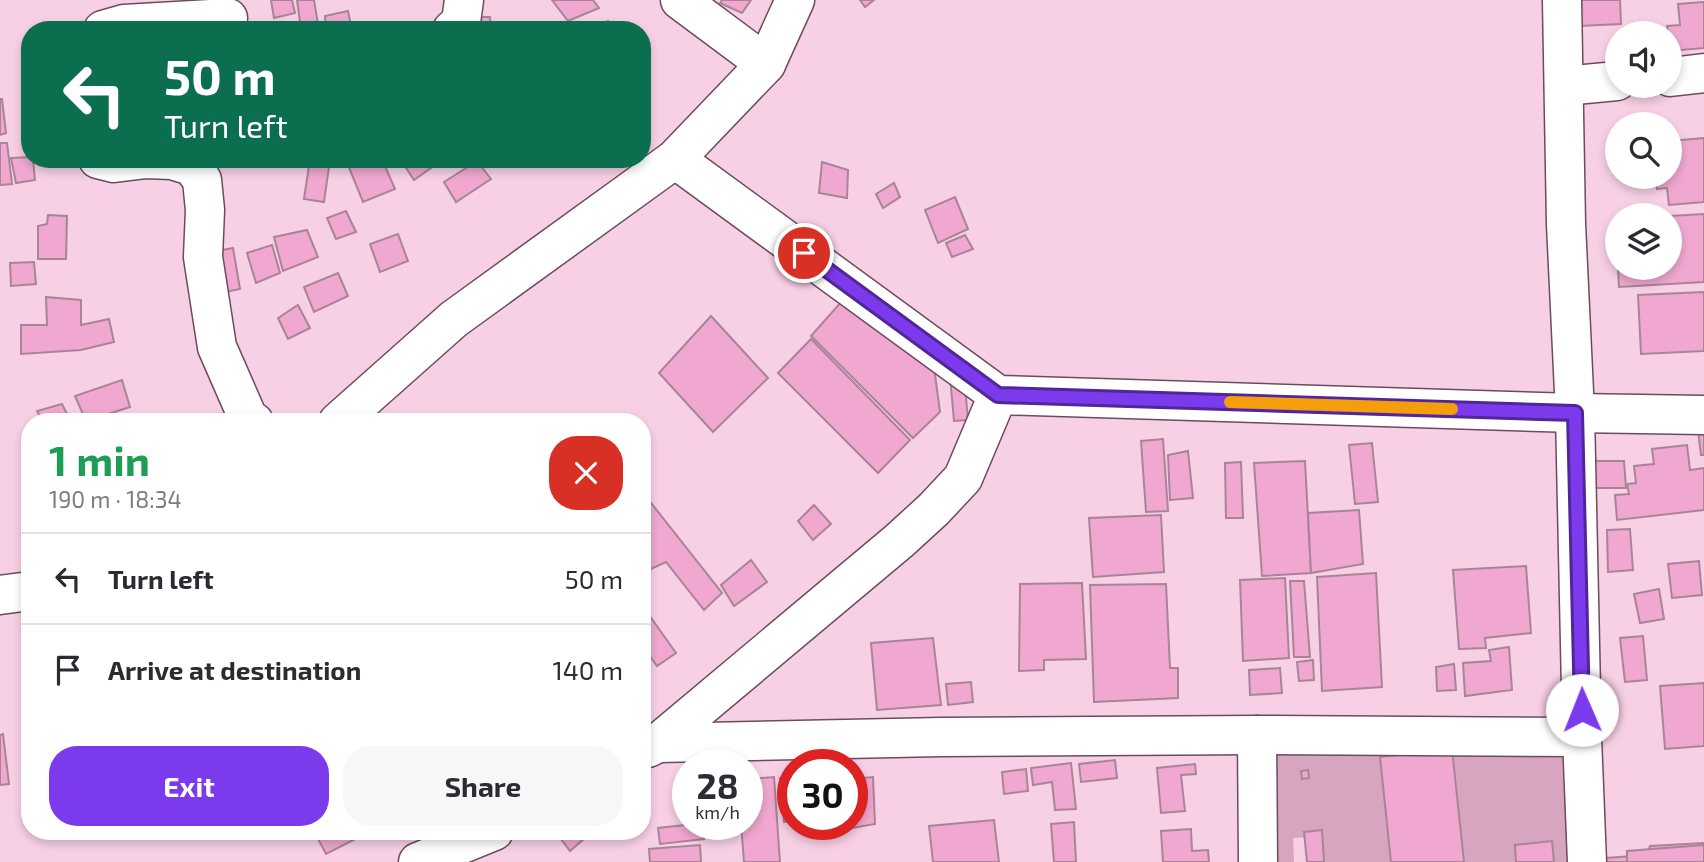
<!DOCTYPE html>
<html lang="en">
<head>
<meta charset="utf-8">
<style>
	:root { --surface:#fff; --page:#f7f7f7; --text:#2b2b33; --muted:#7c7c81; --line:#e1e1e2; --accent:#7c3aed }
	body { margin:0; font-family:"Exo 2",sans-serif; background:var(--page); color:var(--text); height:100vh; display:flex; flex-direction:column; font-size:26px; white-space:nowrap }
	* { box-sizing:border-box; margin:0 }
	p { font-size:23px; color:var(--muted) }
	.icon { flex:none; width:38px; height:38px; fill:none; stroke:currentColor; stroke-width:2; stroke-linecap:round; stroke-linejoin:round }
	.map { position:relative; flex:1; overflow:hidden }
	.sheet { position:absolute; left:21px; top:413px; width:630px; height:427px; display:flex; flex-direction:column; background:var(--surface); border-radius:28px; box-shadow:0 4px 10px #0003 }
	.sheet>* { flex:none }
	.hud { position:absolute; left:21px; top:21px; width:630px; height:147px; border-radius:28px; box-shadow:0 4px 10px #0003; background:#0b6e4f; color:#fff; overflow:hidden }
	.buttons { position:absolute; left:1605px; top:21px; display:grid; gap:14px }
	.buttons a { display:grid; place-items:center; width:77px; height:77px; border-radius:50%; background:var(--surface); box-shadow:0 4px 10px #0003; font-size:35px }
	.speed { position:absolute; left:672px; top:749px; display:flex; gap:14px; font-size:35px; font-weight:700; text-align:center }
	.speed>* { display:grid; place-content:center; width:91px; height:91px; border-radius:50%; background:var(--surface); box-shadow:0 4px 10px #0003; line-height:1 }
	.speed small { font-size:18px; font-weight:400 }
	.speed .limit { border:10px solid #d22; background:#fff; color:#111 }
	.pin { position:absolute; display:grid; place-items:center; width:60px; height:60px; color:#fff; margin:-30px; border:4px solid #fff; border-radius:50%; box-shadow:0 2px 7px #0007 }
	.me { position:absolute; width:77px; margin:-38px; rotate:359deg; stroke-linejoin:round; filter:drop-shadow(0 0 5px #0008) }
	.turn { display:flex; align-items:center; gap:24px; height:147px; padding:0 28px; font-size:32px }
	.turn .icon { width:91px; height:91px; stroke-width:2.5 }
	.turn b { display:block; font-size:49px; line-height:60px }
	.round { display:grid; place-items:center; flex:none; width:74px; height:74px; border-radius:28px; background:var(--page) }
	.headline { display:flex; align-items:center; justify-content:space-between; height:119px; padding:0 28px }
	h1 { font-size:42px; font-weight:700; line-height:52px; color:#1e9e55 }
	.button { display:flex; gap:14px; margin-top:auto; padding:14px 28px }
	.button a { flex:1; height:80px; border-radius:28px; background:var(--accent); color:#fff; font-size:28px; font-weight:700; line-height:80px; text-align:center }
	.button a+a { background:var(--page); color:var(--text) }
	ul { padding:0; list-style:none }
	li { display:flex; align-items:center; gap:21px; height:91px; padding:0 28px; border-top:2px solid var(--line) }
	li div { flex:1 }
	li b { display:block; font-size:26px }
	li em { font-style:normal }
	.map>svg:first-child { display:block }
</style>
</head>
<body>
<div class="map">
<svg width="1704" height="862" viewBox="0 0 1704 862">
	<rect width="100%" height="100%" fill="#f8d0e5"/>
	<path fill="#d8a5c0" d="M1264,742L1573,745L1578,862H1325L1317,837L1293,838L1294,862H1266Z"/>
	<g fill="#f0a8d0" stroke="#a98497" stroke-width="2">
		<path d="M271,0H292L295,13L274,18Z"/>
		<path d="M297,0H314L319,30H301Z"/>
		<path d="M552,0H593L599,8L568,21Z"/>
		<path d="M722,0H751L742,13L720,3Z"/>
		<path d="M860,0H874L865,7Z"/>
		<path d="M1579,0H1620L1621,24L1580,26Z"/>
		<path d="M1704,2V48L1670,51V33H1668L1667,26L1680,25L1678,4Z"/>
		<path d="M348,11L352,30H326L325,16Z"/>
		<path d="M465,17H490L491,30H465Z"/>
		<path d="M608,21L612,30H586Z"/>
		<path d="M0,99H2L6,133L0,135Z"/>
		<path d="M1704,138V202L1669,205L1667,188L1657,189L1656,177H1670V141Z"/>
		<path d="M0,143H7L12,184L0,185Z"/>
		<path d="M30,157V159H33L35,180L16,183L11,158Z"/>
		<path d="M310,159L330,160L324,202L304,199Z"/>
		<path d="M363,159H382L395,189L363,202L348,165Z"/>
		<path d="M404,159H430L435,165L414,180L401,160Z"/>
		<path d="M477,161L491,179L456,202L444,182Z"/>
		<path d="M822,162L848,170L847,198L819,193Z"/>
		<path d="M894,183L900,197L883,208L876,194Z"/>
		<path d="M955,197L968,229L938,243L925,210Z"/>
		<path d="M346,211L356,232L336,239L327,218Z"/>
		<path d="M1704,214V282L1619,287L1618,268H1670V216Z"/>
		<path d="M48,215L67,216L66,259H38V226L47,224Z"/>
		<path d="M307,230L318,257L283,271L274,237Z"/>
		<path d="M398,234L408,261L380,272L370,244Z"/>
		<path d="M965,235L973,249L952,257L946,243Z"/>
		<path d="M272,245L280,273L256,283L247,253Z"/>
		<path d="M233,248L240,289L225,292L217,251Z"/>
		<path d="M34,262L36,284L11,286L10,263Z"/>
		<path d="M338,273L348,296L314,312L304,287Z"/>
		<path d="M1704,292V351L1641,354L1638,295Z"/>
		<path d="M46,297L81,300V325L109,319L114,342L81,350L21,354V325H47Z"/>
		<path d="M842,301L934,367L940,412L913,438L811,336Z"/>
		<path d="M298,305L310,328L288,339L278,318Z"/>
		<path d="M711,316L768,378L713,432L659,373Z"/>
		<path d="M811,339L910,440L878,473L778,373Z"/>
		<path d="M964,375L968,420L954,421L950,376Z"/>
		<path d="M122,380L130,407L86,421L75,396Z"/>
		<path d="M62,404L71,422H43L37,411Z"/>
		<path d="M1704,421V455H1701L1697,422Z"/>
		<path d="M1163,439L1168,511L1146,512L1141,441Z"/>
		<path d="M1372,443L1378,502L1355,504L1349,445Z"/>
		<path d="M1687,445L1690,470L1704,468V510L1617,520L1615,495L1629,494L1627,484L1636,483L1634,466L1654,464L1652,449Z"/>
		<path d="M1188,451L1193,498L1170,500L1168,455Z"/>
		<path d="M1305,461L1311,573L1262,576L1254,463Z"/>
		<path d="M1593,461H1624L1626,488H1592Z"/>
		<path d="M1241,462L1243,518H1226L1225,463Z"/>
		<path d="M644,494L722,593L704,610L666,562L642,573V496Z"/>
		<path d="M814,505L831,524L813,540L798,521Z"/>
		<path d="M1359,510L1363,564L1311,573L1308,513Z"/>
		<path d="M1161,515L1164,572L1093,577L1089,518Z"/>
		<path d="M1630,529L1633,570L1608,572L1607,530Z"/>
		<path d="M751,560L767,582L734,606L721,585Z"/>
		<path d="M1699,561L1702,595L1672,598L1668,564Z"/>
		<path d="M1526,566L1531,633L1485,638L1486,648L1459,649L1453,570Z"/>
		<path d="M1376,573L1382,687L1322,691L1317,577Z"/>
		<path d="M1285,578L1289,658L1243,661L1240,580Z"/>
		<path d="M1290,581H1304L1310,657H1294Z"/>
		<path d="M1082,583L1086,659L1044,660V670L1019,671L1020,584Z"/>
		<path d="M1166,584L1170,668H1178V698L1094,702L1090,585Z"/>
		<path d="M1659,589L1664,619L1640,623L1634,594Z"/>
		<path d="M642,605L676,653L657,666L642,645Z"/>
		<path d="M1643,636L1647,680L1625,682L1620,638Z"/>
		<path d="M933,638L941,705L877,710L871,643Z"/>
		<path d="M1509,647L1512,690L1465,696L1463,663L1491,661L1489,650Z"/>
		<path d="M1313,660L1314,680L1299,681L1297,662Z"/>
		<path d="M1454,664L1456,690L1437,691L1436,667Z"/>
		<path d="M1280,668L1282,693L1250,695L1249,670Z"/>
		<path d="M971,682L973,702L948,705L946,684Z"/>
		<path d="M1704,683V746L1665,749L1660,686Z"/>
		<path d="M3,734L9,784L0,785V735Z"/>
		<path d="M1452,749L1464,862H1391L1380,757Z"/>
		<path d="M1115,760L1117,778L1081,782L1079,764Z"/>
		<path d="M1071,763L1076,809L1055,810L1052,782L1033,785L1031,768Z"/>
		<path d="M1195,764L1196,774L1181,775L1185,811L1161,813L1157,768Z"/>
		<path d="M1026,769L1028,791L1004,794L1002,772Z"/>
		<path d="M1308,770L1309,778L1302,779L1301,771Z"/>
		<path d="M793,776V821L784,822L780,778Z"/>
		<path d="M774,777L780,862H744L741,824H747V779Z"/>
		<path d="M873,777L875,824L852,828V779Z"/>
		<path d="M994,820L999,862H933L929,826Z"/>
		<path d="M1074,822L1076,862H1054L1051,824Z"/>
		<path d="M694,824H703L704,839L660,844L658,828Z"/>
		<path d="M1191,829L1192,851L1208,850L1209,862H1163L1161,831Z"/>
		<path d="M1322,830L1324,862H1307L1304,832Z"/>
		<path d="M314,831H371L326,854Z"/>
		<path d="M555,831H593L570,851Z"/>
		<path d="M1552,841L1554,862H1516L1515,845Z"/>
		<path d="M1704,843V862H1606V858L1647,855L1650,846Z"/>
		<path d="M700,845L701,862H650L649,849Z"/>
		<path d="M1704,845V862H1627V851Z"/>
	</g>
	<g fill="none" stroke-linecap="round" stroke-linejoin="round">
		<defs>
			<g id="minor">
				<path d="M680,0L766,64"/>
				<path d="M1562,0L1566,224L1575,413L1582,737L1587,862"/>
				<path d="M103,30L124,24L228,18"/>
				<path d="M452,30L461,22L464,0"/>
				<path d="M1670,77L1704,73"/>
				<path d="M1564,86L1617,81"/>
				<path d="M98,159L114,163L146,159L172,160L192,166L202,180L205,210L203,257L217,347L248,418L254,422"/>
				<path d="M675,159L998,395L1575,413L1704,415"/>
				<path d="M338,422L454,319L675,159L766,64L795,0"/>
				<path d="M0,595L30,591"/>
				<path d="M1257,735L1258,862"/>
				<path d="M658,743L941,737L1257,735L1582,737"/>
				<path d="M648,748L658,743L899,541L934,509L963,478L998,395"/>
				<path d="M418,862L494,831"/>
			</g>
		</defs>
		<use href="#minor" stroke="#6c4b5d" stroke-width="41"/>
		<use href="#minor" stroke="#fff" stroke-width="38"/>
	</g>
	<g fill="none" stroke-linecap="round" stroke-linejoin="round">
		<defs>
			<path id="route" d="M804,253L998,395L1575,413L1582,710"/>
		</defs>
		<use href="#route" stroke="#51269a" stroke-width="18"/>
		<use href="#route" stroke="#7c3aed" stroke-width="12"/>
		<path stroke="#f59e0b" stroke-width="12" d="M1230,402L1452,409"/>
	</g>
</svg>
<div class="buttons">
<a><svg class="icon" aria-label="sound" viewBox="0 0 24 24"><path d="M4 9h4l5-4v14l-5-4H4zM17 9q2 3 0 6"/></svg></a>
<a><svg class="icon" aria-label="search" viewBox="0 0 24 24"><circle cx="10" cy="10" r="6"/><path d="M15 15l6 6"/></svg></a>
<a><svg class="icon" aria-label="layers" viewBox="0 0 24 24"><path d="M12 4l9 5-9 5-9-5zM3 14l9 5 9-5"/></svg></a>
</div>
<div class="speed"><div>28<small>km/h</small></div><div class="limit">30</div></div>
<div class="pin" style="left:804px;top:253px;background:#d93025"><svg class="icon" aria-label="arrive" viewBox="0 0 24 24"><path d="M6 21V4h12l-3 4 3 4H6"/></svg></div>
<svg class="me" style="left:1582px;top:710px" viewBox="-20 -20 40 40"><circle r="19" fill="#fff"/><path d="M0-13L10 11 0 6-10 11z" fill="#7c3aed"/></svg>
<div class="hud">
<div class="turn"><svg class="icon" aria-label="left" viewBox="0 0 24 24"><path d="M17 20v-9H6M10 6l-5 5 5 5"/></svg><div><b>50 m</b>Turn left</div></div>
</div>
<section class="sheet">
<div class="headline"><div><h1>1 min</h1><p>190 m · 18:34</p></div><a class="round" style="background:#d93025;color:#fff"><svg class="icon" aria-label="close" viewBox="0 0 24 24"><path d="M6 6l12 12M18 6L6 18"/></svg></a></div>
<ul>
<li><svg class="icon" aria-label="left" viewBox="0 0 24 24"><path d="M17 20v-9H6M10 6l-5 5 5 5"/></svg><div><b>Turn left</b></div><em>50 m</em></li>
<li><svg class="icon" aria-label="arrive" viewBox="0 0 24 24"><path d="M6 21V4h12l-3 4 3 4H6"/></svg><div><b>Arrive at destination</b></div><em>140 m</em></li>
</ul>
<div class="button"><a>Exit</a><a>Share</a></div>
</section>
</div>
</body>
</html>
